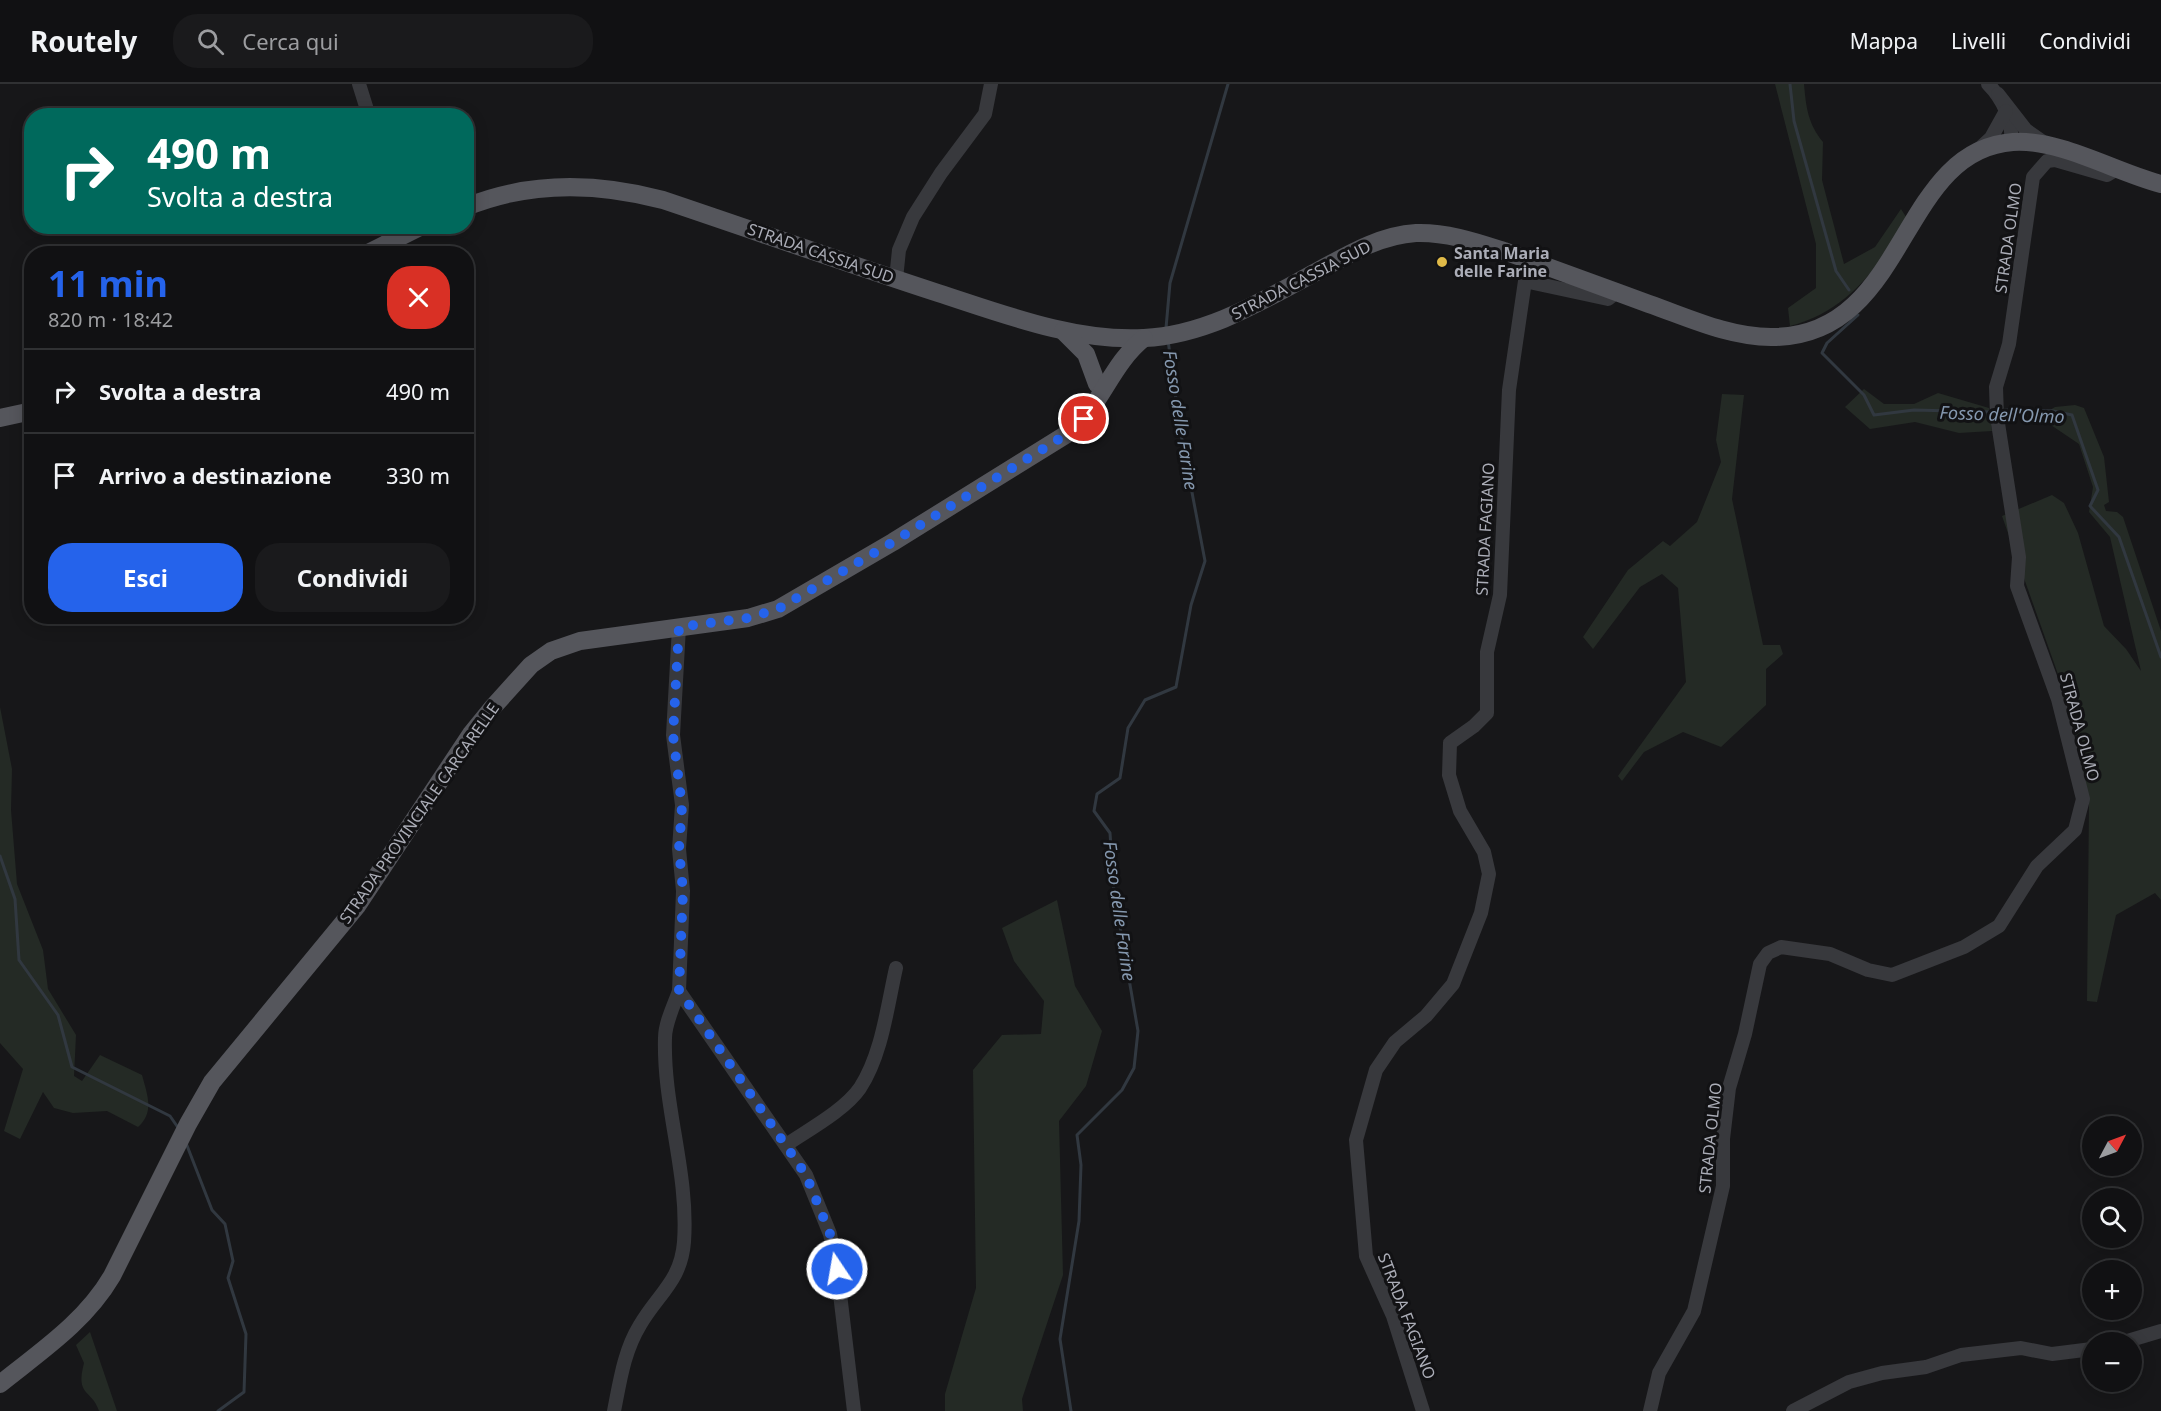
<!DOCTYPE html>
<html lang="it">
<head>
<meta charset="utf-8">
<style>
	:root { --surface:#111113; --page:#1a1a1c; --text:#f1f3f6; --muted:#9c9da0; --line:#303133; --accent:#2563eb }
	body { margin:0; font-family:"Noto Sans",sans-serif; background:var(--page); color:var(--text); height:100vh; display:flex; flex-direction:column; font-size:22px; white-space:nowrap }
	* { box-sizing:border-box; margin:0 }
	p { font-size:20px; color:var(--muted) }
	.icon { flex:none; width:33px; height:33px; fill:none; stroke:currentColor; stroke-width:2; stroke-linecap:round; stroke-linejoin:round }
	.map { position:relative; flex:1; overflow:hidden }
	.drawer { position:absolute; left:24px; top:162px; width:450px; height:378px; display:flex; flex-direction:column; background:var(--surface); border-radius:24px; box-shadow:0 3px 15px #0003,0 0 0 2px var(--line) }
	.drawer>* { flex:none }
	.hud { position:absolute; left:24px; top:24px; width:450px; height:126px; border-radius:24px; box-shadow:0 3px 15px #0003,0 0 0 2px var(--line); background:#00695c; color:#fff; overflow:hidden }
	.needle { width:39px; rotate:49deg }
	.tools { position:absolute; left:2082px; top:1032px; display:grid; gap:12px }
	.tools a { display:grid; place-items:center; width:60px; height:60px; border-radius:50%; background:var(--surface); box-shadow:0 3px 15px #0003,0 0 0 2px var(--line); font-size:30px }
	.pin { position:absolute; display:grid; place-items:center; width:51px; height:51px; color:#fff; margin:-26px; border:3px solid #fff; border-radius:50%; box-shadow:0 2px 6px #0007 }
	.me { position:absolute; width:66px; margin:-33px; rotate:348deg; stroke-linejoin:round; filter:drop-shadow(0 0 4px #0008) }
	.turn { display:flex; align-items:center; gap:21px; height:126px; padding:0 24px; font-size:27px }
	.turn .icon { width:78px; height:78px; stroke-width:2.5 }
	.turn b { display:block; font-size:42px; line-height:51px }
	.round { display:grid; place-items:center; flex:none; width:63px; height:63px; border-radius:24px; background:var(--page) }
	.summary { display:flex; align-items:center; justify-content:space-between; height:102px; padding:0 24px }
	h1 { font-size:36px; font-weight:700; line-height:45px; color:var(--accent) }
	.button { display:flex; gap:12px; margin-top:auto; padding:12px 24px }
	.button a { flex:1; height:69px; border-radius:24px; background:var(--accent); color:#fff; font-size:24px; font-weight:700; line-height:69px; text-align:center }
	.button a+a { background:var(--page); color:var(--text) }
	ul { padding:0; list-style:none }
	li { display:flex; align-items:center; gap:18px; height:84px; padding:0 24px; border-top:2px solid var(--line) }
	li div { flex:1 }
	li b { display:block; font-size:22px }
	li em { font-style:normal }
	header { display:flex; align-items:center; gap:36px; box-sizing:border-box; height:84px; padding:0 30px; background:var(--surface); border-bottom:2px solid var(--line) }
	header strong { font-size:28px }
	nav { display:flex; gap:33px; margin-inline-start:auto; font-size:21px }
	.search { width:420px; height:54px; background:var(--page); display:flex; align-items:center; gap:15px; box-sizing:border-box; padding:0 21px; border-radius:24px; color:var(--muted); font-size:22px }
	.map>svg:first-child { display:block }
</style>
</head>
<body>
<header>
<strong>Routely</strong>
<div class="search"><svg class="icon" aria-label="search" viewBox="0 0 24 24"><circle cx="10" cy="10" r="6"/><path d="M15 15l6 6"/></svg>Cerca qui</div>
<nav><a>Mappa</a><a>Livelli</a><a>Condividi</a></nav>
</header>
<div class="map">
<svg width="2161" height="1327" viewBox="0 0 2161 1327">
	<rect width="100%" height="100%" fill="#171719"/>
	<g fill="#242a25">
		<path d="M1775,0H1804C1806,23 1808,40 1823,58L1822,96L1844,180L1875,163L1901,125L1908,136C1877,184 1848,227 1790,242L1788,224L1816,204V160Z"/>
		<path d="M1864,305L1884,320H1914L1938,309L1989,324L1992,347L1959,349L1915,338L1870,345L1845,323Z"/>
		<path d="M1722,310L1744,311L1732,415L1763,561H1780L1783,570L1766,585V621L1721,663L1683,648L1644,668L1622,697L1618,692L1686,598L1678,504L1662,490L1640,503L1593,565L1583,553L1628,486L1663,457L1670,462L1697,438L1721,378L1716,356Z"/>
		<path d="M2075,321L2084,324L2104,373L2109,418L2104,421L2106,427L2117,428L2123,433L2161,547V816L2155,809L2116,831L2097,918L2087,917L2089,720L2071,627L2002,432L2052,411L2064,419L2078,449L2104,542L2126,565L2141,587L2110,453L2089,428L2093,403L2079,360L2039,333L2055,323Z"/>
		<path d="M0,623L12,685L11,726L17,800L43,866L48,905L76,951L74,992L82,997L100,971L142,991C147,1010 155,1028 138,1043L107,1027L73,1029L54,1024L43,1008L20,1055L4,1047L23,985L0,959Z"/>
		<path d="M1057,816L1075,902L1102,947L1086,1002L1059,1037L1063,1191L1022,1315L1023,1327H945V1310L976,1204L973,986L1002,951L1041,950L1044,917L1014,877L1002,844Z"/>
		<path d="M90,1248L117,1327H99C92,1305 75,1313 84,1279L76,1261Z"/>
	</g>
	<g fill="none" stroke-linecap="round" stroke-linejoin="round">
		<g stroke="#313840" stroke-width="3">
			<path d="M1790,0L1794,37L1836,187L1849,206"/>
			<path d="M1858,231L1827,259L1822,269L1864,311L1874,331L1914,326L1992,328"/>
			<path d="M1166,244L1170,199L1228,0"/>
			<path d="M2002,326L2053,327L2072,331L2098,406L2090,422L2119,453L2161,573"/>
			<path d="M0,772L15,815L19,876L58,931L72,983L170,1032L179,1045"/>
			<path d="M186,1059L212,1126L225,1140L233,1177L228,1194L246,1250L244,1308L218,1327"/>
			<path d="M1071,1327L1060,1255L1079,1137L1081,1081L1077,1051L1122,1006L1134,984L1138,947L1114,808L1110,749L1094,727L1097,710L1120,694L1128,644L1145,616L1176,603L1191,521L1205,477L1180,345L1168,256"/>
		</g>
		<g stroke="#38393d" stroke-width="14">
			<path d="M359,0L369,32"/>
			<path d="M1988,0C2003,15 2013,37 2011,58"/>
			<path d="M1998,10L2026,46L2046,60"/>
			<path d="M1978,66L1991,54L2006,27"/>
			<path d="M387,142L389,159"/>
			<path d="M896,195L899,166L913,133L941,89L985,30L991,0"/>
			<path d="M679,543L673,651L682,721L679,765L683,807L679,907L806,1091L830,1150L837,1185L854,1327"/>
			<path d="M786,1061C808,1046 845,1026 860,1004C882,970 887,924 896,884"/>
			<path d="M2124,1258L2161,1247"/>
			<path d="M614,1327C620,1297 624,1267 640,1241C658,1210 681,1197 684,1158C689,1089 663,1023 665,954C665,939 674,921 679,907"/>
			<path d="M1423,1327L1393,1232L1366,1172L1356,1056L1376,986L1395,958L1426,932L1453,900L1481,829L1489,790L1484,768L1460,727L1449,691L1450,659L1474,642L1487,629V568L1500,511L1509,306L1525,197L1608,215L1617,208"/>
			<path d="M1650,1327L1659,1289L1694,1227L1723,1102V1055L1729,1004L1745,950L1760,880L1768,869L1781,863L1830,870L1868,886L1892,891L1964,863L1999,842L2037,782L2075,746L2083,715L2058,615L2017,502L2019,473L1997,333L1996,303L2009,260L2033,93L2047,77L2055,76L2107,91L2117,85"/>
			<path d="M1793,1327L1849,1298L1882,1289L1926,1283L1961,1271L2021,1264L2052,1270L2092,1265"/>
		</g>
		<g stroke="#55565c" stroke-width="18">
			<path d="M466,123C530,97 599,99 663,116C755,147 846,179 938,209C1003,230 1075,258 1144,254C1207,251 1262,217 1316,188C1347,171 1380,151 1416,149C1447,148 1476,158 1504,167C1553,185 1601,202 1649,220C1689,234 1729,253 1771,253C1909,254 1897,66 2013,58C2061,55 2115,88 2161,100"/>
			<path d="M366,170L422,142"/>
			<path d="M1063,247L1086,270L1097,300"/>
			<path d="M0,334L32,327"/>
			<path d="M0,1300C41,1267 85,1238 112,1192L188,1040L212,998L357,822L471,650L493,623L531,581L551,567L580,557L748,534L778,525L893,458L1067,350C1101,324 1110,281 1144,254"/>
		</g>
	</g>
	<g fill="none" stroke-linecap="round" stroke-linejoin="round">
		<path stroke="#2563eb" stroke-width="10" stroke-dasharray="0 18" d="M837,1185L830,1150L806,1091L679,906L683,807L679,765L682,722L673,651L679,543L748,534L778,525L893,458L1067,350L1084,335"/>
	</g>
	<circle fill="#e0ba48" stroke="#121214" stroke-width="2" cx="1442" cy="178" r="6"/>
	<g text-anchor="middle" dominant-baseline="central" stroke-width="6" stroke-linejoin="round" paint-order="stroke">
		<g font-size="16" fill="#abadb7" stroke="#121214">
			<text transform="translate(2008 154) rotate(-82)">STRADA OLMO</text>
			<text transform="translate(821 169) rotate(19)">STRADA CASSIA SUD</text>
			<text transform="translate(1301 196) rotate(-27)">STRADA CASSIA SUD</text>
			<text transform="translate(1485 445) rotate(-87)">STRADA FAGIANO</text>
			<text transform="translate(2080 643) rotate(75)">STRADA OLMO</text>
			<text transform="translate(419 729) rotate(-55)">STRADA PROVINCIALE CARCARELLE</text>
			<text transform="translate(1710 1054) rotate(-84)">STRADA OLMO</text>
			<text transform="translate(1407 1232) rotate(69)">STRADA FAGIANO</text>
		</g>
		<g font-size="16" font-weight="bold" fill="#abadb7" stroke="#121214" text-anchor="start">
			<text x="1454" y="169">Santa Maria<tspan x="1454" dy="18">delle Farine</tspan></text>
		</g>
		<g font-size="18" font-style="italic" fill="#8598af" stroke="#121214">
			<text transform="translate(2002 330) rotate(2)">Fosso dell'Olmo</text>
			<text transform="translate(1181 336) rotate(81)">Fosso delle Farine</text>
			<text transform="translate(1120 827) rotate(82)">Fosso delle Farine</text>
		</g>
	</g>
</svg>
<div class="tools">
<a><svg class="needle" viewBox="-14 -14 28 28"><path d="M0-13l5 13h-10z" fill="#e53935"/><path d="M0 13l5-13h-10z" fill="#9c9da0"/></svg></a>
<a><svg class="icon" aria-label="search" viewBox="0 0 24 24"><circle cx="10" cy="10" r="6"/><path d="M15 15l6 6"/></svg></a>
<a>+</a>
<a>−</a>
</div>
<div class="pin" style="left:1084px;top:335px;background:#d93025"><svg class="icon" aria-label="arrive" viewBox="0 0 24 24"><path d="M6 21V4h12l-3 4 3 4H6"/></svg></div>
<svg class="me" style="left:837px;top:1185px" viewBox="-20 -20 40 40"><circle r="17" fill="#2563eb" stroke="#fff" stroke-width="3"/><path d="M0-11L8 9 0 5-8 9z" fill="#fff"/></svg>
<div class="hud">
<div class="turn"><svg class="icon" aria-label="right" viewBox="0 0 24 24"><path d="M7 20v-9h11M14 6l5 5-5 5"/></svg><div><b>490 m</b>Svolta a destra</div></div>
</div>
<section class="drawer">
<div class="summary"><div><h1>11 min</h1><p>820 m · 18:42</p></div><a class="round" style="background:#d93025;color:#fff"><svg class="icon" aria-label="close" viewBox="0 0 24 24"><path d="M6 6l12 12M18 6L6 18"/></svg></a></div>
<ul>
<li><svg class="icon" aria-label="right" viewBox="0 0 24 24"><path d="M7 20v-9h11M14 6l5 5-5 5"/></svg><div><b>Svolta a destra</b></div><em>490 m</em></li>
<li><svg class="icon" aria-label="arrive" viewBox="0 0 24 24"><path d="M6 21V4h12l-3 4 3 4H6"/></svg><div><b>Arrivo a destinazione</b></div><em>330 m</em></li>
</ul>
<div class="button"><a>Esci</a><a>Condividi</a></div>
</section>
</div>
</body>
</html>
